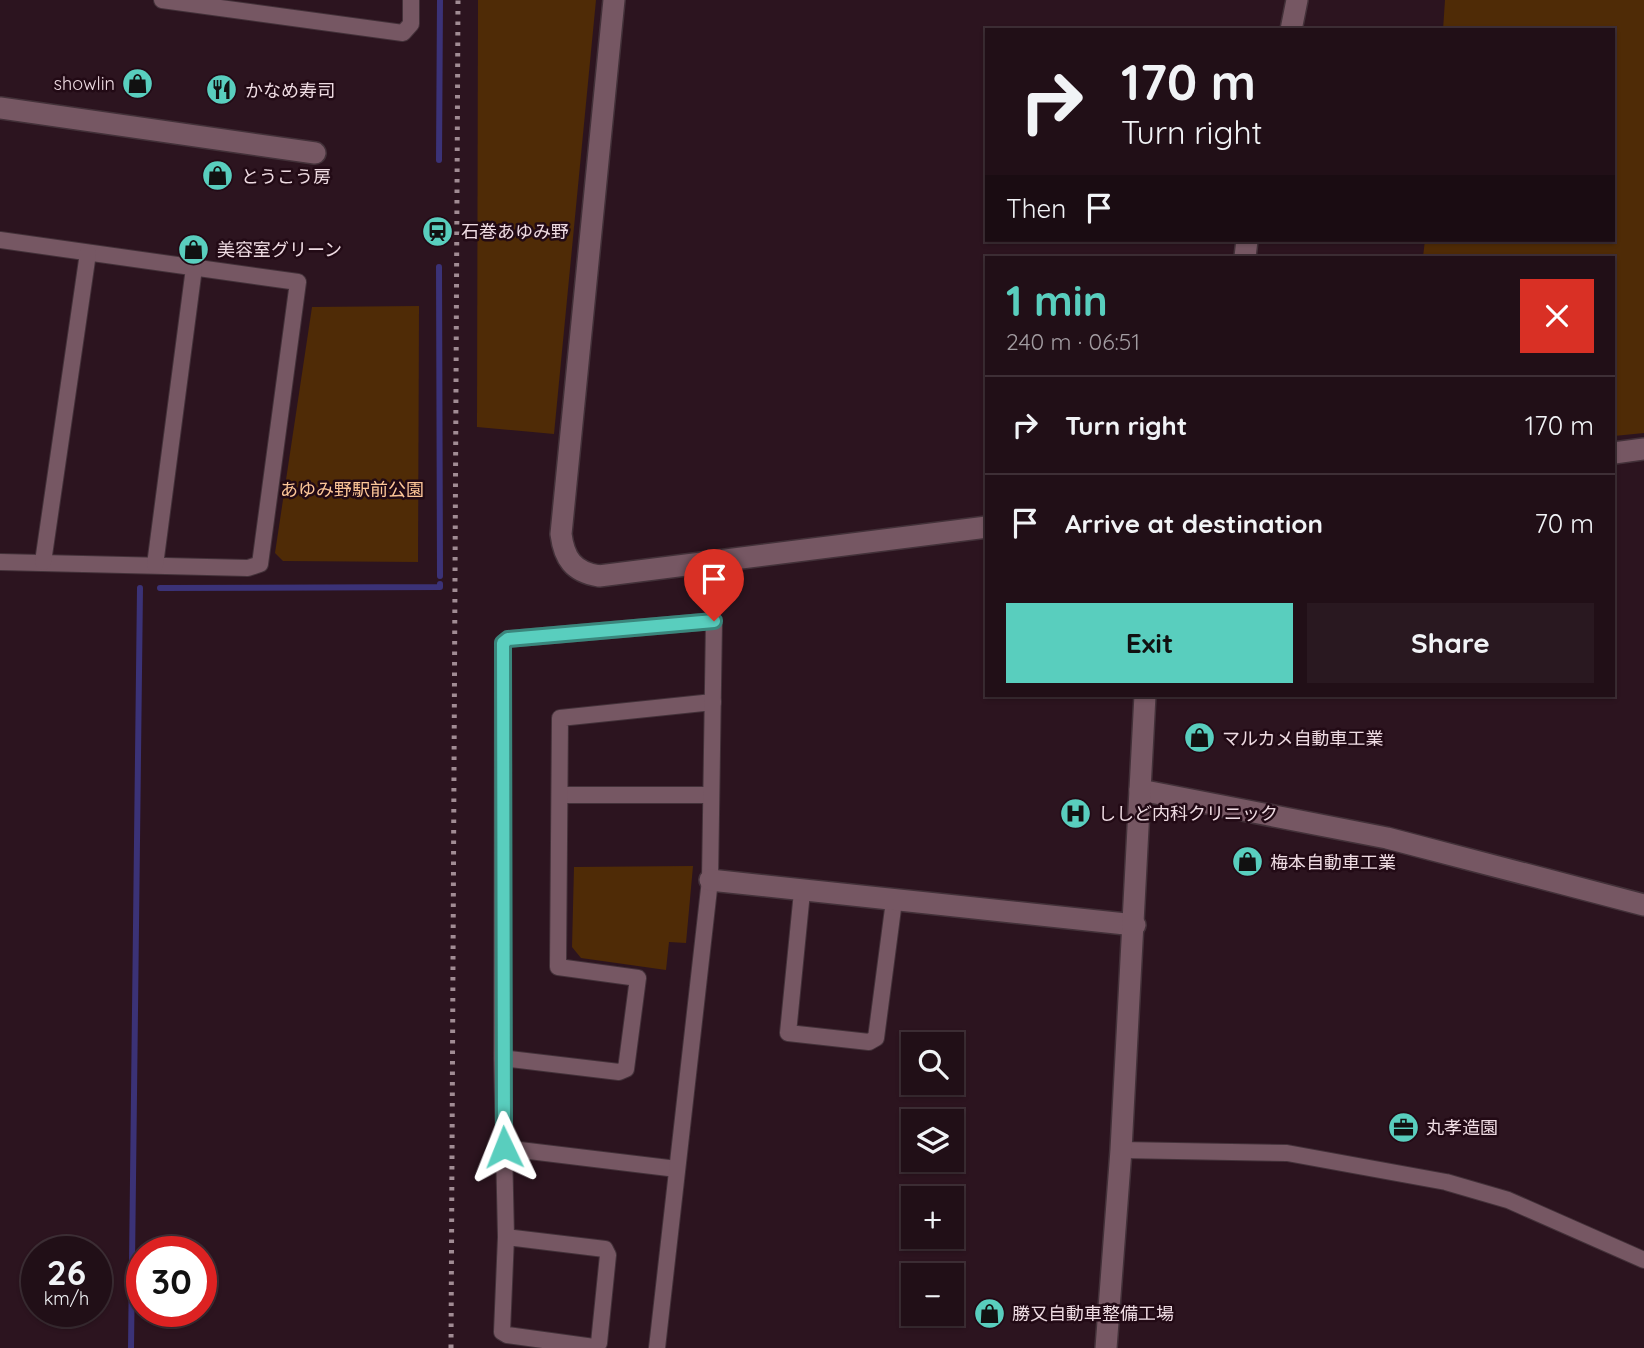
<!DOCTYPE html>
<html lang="en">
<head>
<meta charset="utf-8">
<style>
	:root { --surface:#210f17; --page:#291820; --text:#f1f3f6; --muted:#a29ca1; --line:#3e2f36; --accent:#59cebe }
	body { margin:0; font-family:Quicksand,"Noto Sans JP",sans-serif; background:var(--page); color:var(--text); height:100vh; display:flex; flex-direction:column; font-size:26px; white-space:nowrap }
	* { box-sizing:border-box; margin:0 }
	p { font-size:23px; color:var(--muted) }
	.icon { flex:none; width:38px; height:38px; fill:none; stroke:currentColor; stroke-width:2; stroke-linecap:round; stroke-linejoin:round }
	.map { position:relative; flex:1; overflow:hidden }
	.panel { position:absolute; left:985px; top:256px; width:630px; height:441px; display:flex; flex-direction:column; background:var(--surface); border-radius:0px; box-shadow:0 2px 5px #0004,0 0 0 2px var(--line) }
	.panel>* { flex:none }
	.top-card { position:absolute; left:985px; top:28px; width:630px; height:214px; border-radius:0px; box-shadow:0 2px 5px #0004,0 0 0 2px var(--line); background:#210f17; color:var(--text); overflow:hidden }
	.tools { position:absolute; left:901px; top:1032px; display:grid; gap:14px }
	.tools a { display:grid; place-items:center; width:63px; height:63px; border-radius:0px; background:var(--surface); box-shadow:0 2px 5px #0004,0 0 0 2px var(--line); font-size:35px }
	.speed { position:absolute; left:21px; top:1236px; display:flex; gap:14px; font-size:35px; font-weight:700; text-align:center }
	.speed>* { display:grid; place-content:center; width:91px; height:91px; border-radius:50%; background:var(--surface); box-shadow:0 2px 5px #0004,0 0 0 2px var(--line); line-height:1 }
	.speed small { font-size:18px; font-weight:400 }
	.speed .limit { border:10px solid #d22; background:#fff; color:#111 }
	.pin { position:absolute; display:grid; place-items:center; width:60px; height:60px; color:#fff; margin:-72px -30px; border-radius:50% 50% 50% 0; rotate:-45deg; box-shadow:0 0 7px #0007 }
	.pin .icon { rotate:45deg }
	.me { position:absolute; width:77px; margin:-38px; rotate:358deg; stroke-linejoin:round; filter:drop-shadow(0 0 5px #0008) }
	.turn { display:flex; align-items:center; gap:24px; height:147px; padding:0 21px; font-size:32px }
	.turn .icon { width:91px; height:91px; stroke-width:2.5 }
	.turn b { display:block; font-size:49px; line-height:60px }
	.then { display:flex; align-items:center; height:66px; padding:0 21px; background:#0003; gap:14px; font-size:26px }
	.round { display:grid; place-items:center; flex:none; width:74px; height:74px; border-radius:0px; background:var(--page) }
	.head { display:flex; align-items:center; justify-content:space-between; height:119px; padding:0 21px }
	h1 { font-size:42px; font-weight:700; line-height:52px; color:var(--accent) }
	.primary-button { display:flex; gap:14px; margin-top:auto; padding:14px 21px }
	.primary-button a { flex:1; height:80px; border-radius:0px; background:var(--accent); color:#111; font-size:28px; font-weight:700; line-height:80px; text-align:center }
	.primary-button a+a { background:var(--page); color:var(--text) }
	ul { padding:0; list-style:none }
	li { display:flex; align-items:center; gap:21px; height:98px; padding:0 21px; border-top:2px solid var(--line) }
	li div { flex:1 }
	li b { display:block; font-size:26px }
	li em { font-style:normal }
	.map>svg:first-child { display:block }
</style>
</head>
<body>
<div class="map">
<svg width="1644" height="1348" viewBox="0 0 1644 1348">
	<rect width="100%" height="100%" fill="#2c141f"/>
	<g fill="#4f2b06">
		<path d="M478,0H596L554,434L477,427Z"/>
		<path d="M1445,0H1644V433L1614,436V257H1423L1425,240H1614V30H1443Z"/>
		<path d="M419,306L418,562L283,561L275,553L312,307Z"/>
		<path d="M693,866L686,943L669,942L666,970L581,958L572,947L574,867Z"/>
	</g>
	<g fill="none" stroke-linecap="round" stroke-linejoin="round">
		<g stroke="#3b3277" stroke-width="6">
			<path d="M439,160L440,0"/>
			<path d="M439,267L440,576"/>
			<path d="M160,588L440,587V584"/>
			<path d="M131,1348L140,588"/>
		</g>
		<defs>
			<g id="street">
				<path d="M162,0L403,33L411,24V0"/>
				<path d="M0,240L298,282L260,564L248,568L0,562"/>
				<path d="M43,562L88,253"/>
				<path d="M155,565L194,268"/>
				<path d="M561,795H711"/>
				<path d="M802,892L788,1033L869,1042L876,1038L894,901"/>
				<path d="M502,1058L619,1072L626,1069L638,978L558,967L560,718L713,702"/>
				<path d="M504,1148L677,1169"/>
				<path d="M1121,1150L1287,1153L1446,1182L1508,1200L1644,1260"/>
				<path d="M506,1237L605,1249L608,1255L599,1343L594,1347L507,1335L502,1332L506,1237L502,1058L503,643L508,639L714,621L710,880L657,1348"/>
			</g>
			<g id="secondary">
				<path d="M614,0L561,534C564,558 573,572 599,576L987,527"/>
				<path d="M1291,30L1297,0"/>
				<path d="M0,108L315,153"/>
				<path d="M1245,257L1247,240"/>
				<path d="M1614,453L1644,449"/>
				<path d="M1140,790L1387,838L1644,905"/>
				<path d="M710,880L1135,925"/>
				<path d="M1106,1348L1121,1150L1145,695"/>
			</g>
		</defs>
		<use href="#street" stroke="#433139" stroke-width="18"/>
		<use href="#secondary" stroke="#433139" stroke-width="24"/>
		<use href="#street" stroke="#765763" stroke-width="16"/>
		<use href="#secondary" stroke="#765763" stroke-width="21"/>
		<path stroke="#a18c94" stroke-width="5" stroke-dasharray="3.5 7" stroke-linecap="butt" d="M451,1348L458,0"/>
	</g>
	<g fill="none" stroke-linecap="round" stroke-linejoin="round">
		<defs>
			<path id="route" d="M504,1147L503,643L508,639L714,621"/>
		</defs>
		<use href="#route" stroke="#3a867c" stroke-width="18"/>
		<use href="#route" stroke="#59cebe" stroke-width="12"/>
	</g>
	<defs>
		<symbol id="shop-disc" viewBox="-11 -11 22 22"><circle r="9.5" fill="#59cebe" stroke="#220a15"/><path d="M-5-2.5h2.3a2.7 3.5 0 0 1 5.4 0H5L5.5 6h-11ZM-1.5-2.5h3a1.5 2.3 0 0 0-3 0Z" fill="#111"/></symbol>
		<symbol id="restaurant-disc" viewBox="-11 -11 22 22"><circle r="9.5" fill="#59cebe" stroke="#220a15"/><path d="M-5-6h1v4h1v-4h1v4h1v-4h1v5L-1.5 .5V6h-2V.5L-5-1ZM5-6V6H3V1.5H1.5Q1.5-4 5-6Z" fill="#111"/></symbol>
		<symbol id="station-disc" viewBox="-11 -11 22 22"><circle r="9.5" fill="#59cebe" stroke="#220a15"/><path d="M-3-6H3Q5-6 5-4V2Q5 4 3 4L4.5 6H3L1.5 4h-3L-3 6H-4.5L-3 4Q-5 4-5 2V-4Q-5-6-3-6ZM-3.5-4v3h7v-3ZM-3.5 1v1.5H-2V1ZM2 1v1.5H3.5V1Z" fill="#111"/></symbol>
		<symbol id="hospital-disc" viewBox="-11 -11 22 22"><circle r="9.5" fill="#59cebe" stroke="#220a15"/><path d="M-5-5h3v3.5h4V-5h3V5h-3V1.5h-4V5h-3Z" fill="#111"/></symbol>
		<symbol id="office-disc" viewBox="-11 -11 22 22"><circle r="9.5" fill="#59cebe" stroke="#220a15"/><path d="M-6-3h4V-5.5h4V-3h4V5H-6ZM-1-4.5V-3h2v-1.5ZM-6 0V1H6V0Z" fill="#111"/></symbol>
	</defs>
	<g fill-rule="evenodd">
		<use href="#shop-disc" x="120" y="66" width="35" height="35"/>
		<use href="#restaurant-disc" x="204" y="72" width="35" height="35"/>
		<use href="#shop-disc" x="200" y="158" width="35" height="35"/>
		<use href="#station-disc" x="420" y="214" width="35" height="35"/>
		<use href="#shop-disc" x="176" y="232" width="35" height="35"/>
		<use href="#shop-disc" x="1182" y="720" width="35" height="35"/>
		<use href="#hospital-disc" x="1058" y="796" width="35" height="35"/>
		<use href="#shop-disc" x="1230" y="844" width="35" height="35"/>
		<use href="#office-disc" x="1386" y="1110" width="35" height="35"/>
		<use href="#shop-disc" x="972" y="1296" width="35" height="35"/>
	</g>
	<g text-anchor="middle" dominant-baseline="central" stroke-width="5" stroke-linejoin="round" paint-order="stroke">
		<g font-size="18" fill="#eedbe2" stroke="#220a15" text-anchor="start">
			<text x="115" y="83" text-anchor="end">showlin</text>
			<text x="245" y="90">かなめ寿司</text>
			<text x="241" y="176">とうこう房</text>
			<text x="461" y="231">石巻あゆみ野</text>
			<text x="217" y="249">美容室グリーン</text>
			<text x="1222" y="738">マルカメ自動車工業</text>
			<text x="1098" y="813">ししど内科クリニック</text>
			<text x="1270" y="862">梅本自動車工業</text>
			<text x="1426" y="1127">丸孝造園</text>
			<text x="1012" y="1313">勝又自動車整備工場</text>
		</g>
		<g font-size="18" fill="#fdc698" stroke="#220a15">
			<text x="352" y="489">あゆみ野駅前公園</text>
		</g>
	</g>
</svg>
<div class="tools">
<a><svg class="icon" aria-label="search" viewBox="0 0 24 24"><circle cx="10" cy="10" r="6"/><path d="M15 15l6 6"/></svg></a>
<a><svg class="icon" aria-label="layers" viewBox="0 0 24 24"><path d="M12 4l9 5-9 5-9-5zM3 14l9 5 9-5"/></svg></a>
<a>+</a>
<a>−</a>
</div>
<div class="speed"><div>26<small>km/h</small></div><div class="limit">30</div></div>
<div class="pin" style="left:714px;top:621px;background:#d93025"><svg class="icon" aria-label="arrive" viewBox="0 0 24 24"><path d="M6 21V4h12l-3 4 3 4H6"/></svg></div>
<svg class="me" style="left:504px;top:1147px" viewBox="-20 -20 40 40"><path d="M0-17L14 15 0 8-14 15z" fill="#59cebe" stroke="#fff" stroke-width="4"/></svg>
<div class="top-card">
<div class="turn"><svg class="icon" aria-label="right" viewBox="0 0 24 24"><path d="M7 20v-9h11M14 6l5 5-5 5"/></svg><div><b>170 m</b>Turn right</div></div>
<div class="then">Then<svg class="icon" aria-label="arrive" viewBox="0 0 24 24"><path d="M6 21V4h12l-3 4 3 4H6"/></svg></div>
</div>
<section class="panel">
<div class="head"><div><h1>1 min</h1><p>240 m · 06:51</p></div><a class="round" style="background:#d93025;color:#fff"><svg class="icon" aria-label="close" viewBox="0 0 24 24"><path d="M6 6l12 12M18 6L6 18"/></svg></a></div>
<ul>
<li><svg class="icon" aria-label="right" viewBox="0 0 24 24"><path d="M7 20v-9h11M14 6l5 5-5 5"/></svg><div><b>Turn right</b></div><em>170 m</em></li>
<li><svg class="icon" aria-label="arrive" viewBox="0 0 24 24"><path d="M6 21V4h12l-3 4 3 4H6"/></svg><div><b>Arrive at destination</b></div><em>70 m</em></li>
</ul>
<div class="primary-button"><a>Exit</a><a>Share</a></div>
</section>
</div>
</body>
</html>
